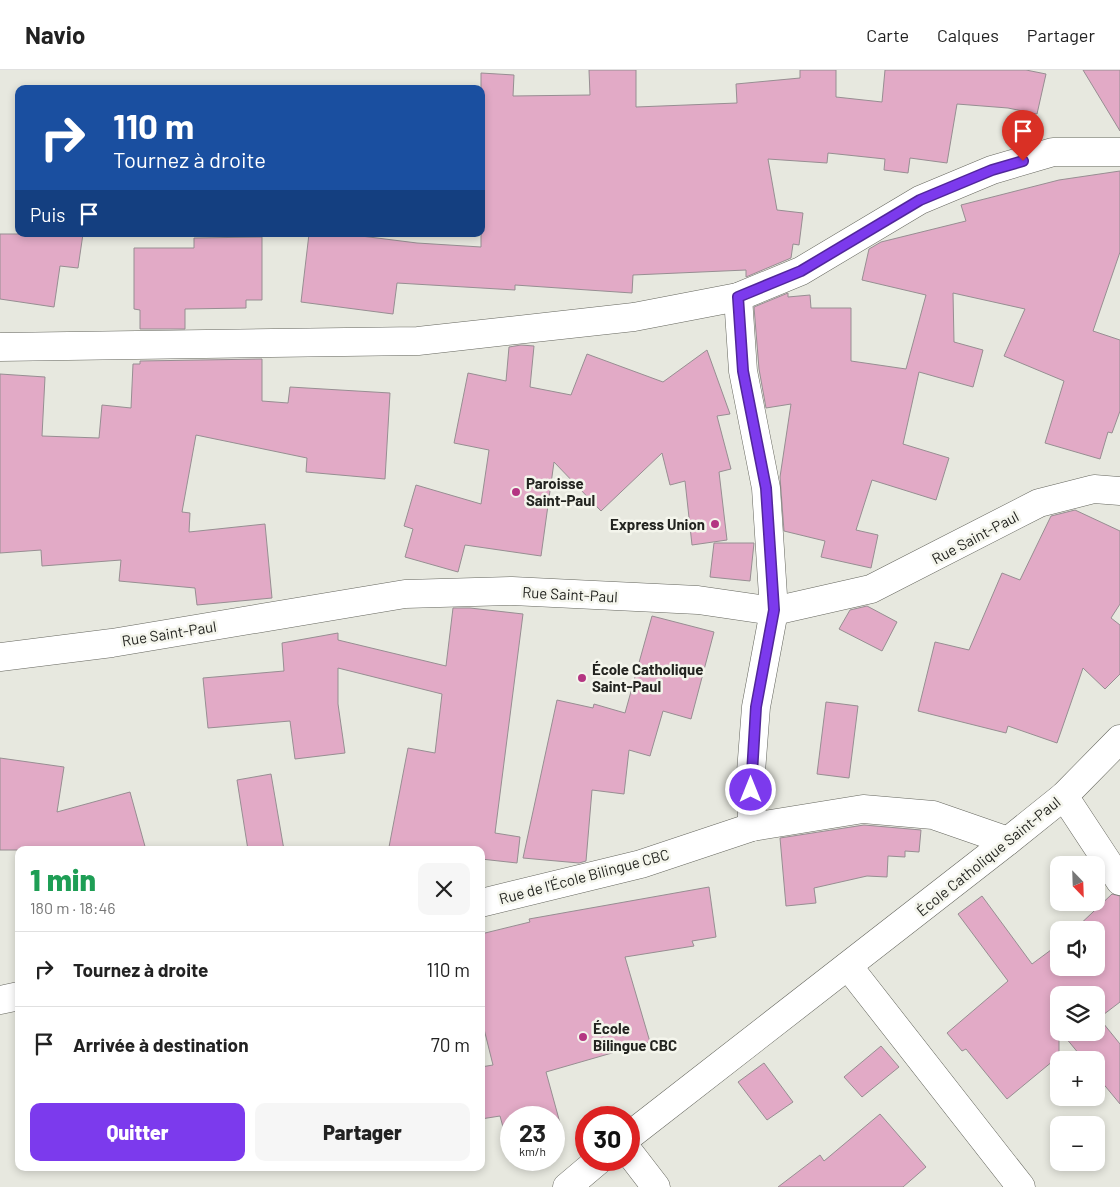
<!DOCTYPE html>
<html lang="fr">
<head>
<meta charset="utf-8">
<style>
	:root { --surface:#fff; --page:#f6f6f6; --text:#222; --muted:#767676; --line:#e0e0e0; --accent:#7c3aed }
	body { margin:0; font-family:Barlow,sans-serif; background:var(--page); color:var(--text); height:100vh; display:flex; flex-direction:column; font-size:19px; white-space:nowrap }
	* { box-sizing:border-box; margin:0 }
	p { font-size:16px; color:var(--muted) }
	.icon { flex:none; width:28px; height:28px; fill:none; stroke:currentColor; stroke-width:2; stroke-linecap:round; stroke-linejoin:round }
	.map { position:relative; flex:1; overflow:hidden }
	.sheet { position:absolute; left:15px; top:776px; width:470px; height:325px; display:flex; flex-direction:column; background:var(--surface); border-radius:10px; box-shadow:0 2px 8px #0003 }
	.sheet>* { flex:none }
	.banner { position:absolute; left:15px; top:15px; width:470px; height:152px; border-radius:10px; box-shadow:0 2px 8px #0003; background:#1a4fa0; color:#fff; overflow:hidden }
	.needle { width:32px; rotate:157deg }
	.buttons { position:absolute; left:1050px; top:786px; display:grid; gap:10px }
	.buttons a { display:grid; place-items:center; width:55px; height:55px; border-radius:10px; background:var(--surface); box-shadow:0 2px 8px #0003; font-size:25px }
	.speed { position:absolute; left:500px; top:1036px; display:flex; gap:10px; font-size:25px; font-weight:700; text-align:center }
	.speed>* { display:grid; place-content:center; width:65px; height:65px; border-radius:50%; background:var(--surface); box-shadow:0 2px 8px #0003; line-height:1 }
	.speed small { font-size:12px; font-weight:400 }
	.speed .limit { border:8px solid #d22; background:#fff; color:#111 }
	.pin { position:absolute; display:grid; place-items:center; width:42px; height:42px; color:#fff; margin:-51px -21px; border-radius:50% 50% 50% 0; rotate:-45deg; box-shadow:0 0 5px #0007 }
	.pin .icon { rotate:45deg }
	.me { position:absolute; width:55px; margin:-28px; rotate:0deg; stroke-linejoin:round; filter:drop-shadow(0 0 4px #0008) }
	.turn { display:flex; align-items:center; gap:18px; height:105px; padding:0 15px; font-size:22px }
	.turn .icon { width:65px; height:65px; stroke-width:2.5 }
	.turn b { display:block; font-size:35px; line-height:42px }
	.then { display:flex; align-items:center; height:48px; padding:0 15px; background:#0003; gap:10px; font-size:19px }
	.round { display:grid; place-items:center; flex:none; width:52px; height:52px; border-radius:10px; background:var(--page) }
	.head { display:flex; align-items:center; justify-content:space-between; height:85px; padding:0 15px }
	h1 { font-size:30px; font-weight:800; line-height:38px; color:#1e9e55 }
	.primary-button { display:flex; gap:10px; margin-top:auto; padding:10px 15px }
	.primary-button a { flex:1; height:58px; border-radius:10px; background:var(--accent); color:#fff; font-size:20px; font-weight:800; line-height:58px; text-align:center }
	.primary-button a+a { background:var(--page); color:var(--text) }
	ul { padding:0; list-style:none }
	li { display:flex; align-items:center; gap:15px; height:75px; padding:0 15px; border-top:1px solid var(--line) }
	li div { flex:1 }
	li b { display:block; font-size:19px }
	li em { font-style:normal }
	header { display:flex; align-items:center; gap:30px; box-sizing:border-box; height:70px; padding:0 25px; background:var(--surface); border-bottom:1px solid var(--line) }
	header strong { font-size:24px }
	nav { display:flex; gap:28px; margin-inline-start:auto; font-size:18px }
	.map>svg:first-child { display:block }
</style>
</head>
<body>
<header>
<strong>Navio</strong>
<nav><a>Carte</a><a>Calques</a><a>Partager</a></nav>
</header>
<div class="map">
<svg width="1120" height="1117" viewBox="0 0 1120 1117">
	<rect width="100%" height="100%" fill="#e7e8df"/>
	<g fill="#e2aac6" stroke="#978e92">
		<path d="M589,0H636V37L737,33L736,14L800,8V0H836V27L882,32L885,0H1026L1046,4L1037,44L1008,38L957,34L947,93L910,88L908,103L884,100L885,89L828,83L827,93L768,89L777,140L803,143L799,175L793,174L791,188L746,207V200L633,205L632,223L515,215V220L397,213L393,244L301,232L309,164H345L417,173L481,177V3L514,5L513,26L590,25Z"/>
		<path d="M1083,0H1120V61Z"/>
		<path d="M1120,101V182L1093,261L1120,270V341L1112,363L1108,362L1100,389L1045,373L1064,311L1004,286L1025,239L953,223L954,272L983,280L973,317L919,302L903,374L949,388L936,430L872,410L856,460L878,465L871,498L821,487L825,471L784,461L780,407L791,334L766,338L759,299L754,237L788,223V227L810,225L811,238H851V291L906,299L926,225L862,210L869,179L881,172L966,151L961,135L1059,110Z"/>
		<path d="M0,164H83L78,198L60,196L54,237L0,229Z"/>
		<path d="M262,167V230H246V238L185,239V259H140V240L134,239V178H194V168Z"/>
		<path d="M521,275L534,276L530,317L571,325L587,284L663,312L707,280L730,344L717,346L731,399L719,402L727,470L692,475L685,411L670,415L662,383L601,441L554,392L541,486L465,475L458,502L405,487L413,459L404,456L416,415L481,434L489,380L454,373L468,303L506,311L509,277Z"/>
		<path d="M262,289V331L288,333L290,317L390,323L385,409L306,402L307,388L196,365L182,442L190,443L189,462L265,454L272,528L197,535L195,518L119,511L121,490L42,496L41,480L0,483V304L45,307L42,366L99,368L102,335L131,338L133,294H140V291Z"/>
		<path d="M1075,440L1120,461V534L1111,548L1120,555V604L1105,619L1083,598L1057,673L1008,656L1006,663L918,641L935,572L969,580L1002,503L1020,510L1051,446Z"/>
		<path d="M714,473H754L750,511L710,507Z"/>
		<path d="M867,536L897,552L882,581L839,559L850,540Z"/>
		<path d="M453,538H470L523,544L495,763L520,767L517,793L481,789V780H402L389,777L408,678L435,683L442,624L338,598V634L345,683L295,689L290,651L208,658L203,608L284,601L282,573L338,563V570L446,596Z"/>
		<path d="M652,546L714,562L691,649L663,641L650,686L629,680L624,724L592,720L586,791L579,793L523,788L557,630L593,638L594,634L625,643Z"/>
		<path d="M826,632L858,636L849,708L817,704Z"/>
		<path d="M0,688L64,697L57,742L130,722L146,780H0Z"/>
		<path d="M271,704L284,780H248L237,710Z"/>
		<path d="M864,755L921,760L919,782L905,781V787L888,786L887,807L867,806L814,818L816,833L786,836L780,768Z"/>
		<path d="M709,817L716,867L692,871L694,876L625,887L650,972L546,1002L560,1053L554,1054V1048H511V1066L506,1068L500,1046L481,1049V997L493,995L481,947V864L530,852L529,849Z"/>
		<path d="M1112,824L1120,826V932L1099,948L1120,974V1034L1096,1005V990H1084L1061,962H1096V925H1059V986L1007,1029L966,979L962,981L947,963L1008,911L958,844L982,826L1032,894L1059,874V898H1096V860H1074Z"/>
		<path d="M881,976L899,997L862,1027L844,1007Z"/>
		<path d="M764,993L793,1032L767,1050L738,1012Z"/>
		<path d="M880,1044L926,1097L903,1117H778L820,1085L824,1091Z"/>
	</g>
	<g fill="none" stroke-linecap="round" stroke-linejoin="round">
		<defs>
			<g id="minor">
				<path d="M738,227L743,301L766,418L774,541L756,637L751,702L752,757"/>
				<path d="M0,277L418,271L634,247L738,227L801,201L920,130L992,100L1053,82H1120"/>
				<path d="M0,587L112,573L405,524L512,521L698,530L774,541L871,519L1039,433L1094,419L1120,421"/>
				<path d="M1064,726L1120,811"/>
				<path d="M481,833L641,794L752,757L863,739L933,745L1008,771"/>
				<path d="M848,896L1021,1117"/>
				<path d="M0,930L19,926"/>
				<path d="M629,1066L1008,771L1064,726L1120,669"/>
				<path d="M629,1082L656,1117"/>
				<path d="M567,1117L599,1090"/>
			</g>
		</defs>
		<use href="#minor" stroke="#65665e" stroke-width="29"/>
		<use href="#minor" stroke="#fff" stroke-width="28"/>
	</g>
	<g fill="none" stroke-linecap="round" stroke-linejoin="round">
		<defs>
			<path id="route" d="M751,720L756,637L774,540L766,418L743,301L738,227L801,201L920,130L992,100L1023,91"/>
		</defs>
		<use href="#route" stroke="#51269a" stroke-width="12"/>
		<use href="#route" stroke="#7c3aed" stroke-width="9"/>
	</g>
	<g fill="#b43582" stroke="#f4f5ec" stroke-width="2">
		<circle cx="516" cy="422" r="5"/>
		<circle cx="715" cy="454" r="5"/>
		<circle cx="582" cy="608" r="5"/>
		<circle cx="583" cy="967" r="5"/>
	</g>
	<g text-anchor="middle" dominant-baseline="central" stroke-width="5" stroke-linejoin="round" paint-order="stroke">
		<g font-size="15" font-weight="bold" fill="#232420" stroke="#f4f5ec" text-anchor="start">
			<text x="526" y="413">Paroisse<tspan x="526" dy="17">Saint-Paul</tspan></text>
			<text x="705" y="454" text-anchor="end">Express Union</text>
			<text x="592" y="599">École Catholique<tspan x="592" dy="17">Saint-Paul</tspan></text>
			<text x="593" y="958">École<tspan x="593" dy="17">Bilingue CBC</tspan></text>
		</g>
		<g font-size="15" fill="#232420" stroke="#f4f5ec">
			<text transform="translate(975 467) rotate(-28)">Rue Saint-Paul</text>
			<text transform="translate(570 524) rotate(3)">Rue Saint-Paul</text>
			<text transform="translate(169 563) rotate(-9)">Rue Saint-Paul</text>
			<text transform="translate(988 786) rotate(-39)">École Catholique Saint-Paul</text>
			<text transform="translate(584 806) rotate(-15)">Rue de l'École Bilingue CBC</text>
		</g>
	</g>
</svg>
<div class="buttons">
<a><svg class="needle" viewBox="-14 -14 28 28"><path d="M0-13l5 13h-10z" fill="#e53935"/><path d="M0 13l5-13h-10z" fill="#767676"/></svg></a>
<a><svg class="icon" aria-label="sound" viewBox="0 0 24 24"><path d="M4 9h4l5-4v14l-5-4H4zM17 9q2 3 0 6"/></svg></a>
<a><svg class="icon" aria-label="layers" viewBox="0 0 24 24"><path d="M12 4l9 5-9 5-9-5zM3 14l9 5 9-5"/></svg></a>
<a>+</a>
<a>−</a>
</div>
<div class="speed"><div>23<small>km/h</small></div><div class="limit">30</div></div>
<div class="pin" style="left:1023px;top:91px;background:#d93025"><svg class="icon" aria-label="arrive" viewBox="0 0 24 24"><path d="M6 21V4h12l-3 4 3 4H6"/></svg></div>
<svg class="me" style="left:751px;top:720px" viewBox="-20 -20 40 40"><circle r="17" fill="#7c3aed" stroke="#fff" stroke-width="3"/><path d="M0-11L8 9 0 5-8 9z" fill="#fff"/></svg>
<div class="banner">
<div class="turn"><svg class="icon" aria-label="right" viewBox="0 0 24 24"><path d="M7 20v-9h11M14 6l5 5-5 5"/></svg><div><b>110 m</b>Tournez à droite</div></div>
<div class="then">Puis<svg class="icon" aria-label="arrive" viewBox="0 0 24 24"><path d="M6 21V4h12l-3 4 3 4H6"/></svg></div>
</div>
<section class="sheet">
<div class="head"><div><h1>1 min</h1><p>180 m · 18:46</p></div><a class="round"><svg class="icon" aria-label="close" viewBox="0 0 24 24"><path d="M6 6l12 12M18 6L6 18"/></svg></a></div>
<ul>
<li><svg class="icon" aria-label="right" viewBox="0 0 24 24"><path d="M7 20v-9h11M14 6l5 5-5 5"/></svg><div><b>Tournez à droite</b></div><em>110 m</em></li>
<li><svg class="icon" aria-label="arrive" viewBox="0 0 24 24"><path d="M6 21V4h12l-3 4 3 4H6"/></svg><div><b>Arrivée à destination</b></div><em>70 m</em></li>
</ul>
<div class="primary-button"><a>Quitter</a><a>Partager</a></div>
</section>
</div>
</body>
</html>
